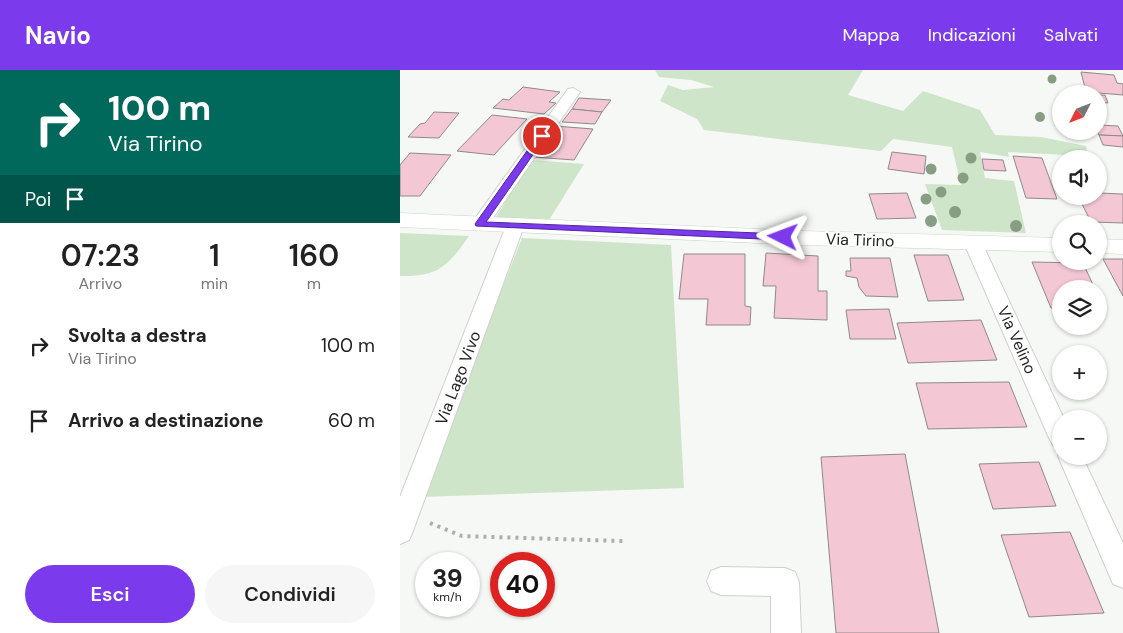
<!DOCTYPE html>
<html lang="it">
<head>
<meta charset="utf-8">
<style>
	:root { --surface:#fff; --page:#f6f6f6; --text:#222; --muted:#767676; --accent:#7c3aed }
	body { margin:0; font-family:"DM Sans",sans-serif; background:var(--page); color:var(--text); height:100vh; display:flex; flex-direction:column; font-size:19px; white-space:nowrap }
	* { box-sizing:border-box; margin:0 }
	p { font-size:16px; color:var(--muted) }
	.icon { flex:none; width:28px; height:28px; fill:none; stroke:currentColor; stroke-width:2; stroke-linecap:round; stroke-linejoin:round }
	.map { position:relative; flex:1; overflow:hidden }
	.details { display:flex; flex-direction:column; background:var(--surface); width:400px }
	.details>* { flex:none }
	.top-card { background:#00695c; color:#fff; overflow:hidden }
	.needle { width:32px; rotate:228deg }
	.fabs { position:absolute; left:652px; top:15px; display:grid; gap:10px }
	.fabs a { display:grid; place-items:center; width:55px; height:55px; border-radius:50%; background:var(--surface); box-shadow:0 1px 4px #0004; font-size:25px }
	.speed { position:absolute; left:15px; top:482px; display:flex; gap:10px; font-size:25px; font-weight:700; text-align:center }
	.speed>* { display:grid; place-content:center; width:65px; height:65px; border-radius:50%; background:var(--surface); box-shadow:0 1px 4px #0004; line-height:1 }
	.speed small { font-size:12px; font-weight:400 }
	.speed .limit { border:8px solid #d22; background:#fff; color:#111 }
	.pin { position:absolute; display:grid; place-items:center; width:42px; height:42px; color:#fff; margin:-21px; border:2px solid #fff; border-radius:50%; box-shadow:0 1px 5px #0007 }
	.me { position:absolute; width:55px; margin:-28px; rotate:273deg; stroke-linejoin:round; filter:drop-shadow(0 0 4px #0008) }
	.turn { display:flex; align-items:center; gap:18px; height:105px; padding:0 25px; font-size:22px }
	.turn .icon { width:65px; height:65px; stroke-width:2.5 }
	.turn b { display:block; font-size:35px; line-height:42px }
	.then { display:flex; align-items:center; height:48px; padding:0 25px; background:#0003; gap:10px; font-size:19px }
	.eta { display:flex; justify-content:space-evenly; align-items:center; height:85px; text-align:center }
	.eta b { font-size:30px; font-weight:600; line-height:35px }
	.primary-button { display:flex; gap:10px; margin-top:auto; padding:10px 25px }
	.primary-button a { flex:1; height:58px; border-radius:30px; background:var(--accent); color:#fff; font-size:20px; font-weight:600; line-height:58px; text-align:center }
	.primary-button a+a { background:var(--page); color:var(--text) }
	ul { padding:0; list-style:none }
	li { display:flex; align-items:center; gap:15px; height:75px; padding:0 25px }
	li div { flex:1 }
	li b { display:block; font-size:19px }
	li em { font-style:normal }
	header { display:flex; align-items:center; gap:30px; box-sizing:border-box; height:70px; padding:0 25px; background:var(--accent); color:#fff }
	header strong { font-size:24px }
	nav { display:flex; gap:28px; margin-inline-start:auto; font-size:18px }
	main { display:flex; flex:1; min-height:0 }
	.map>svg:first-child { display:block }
</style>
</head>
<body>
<header>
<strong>Navio</strong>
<nav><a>Mappa</a><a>Indicazioni</a><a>Salvati</a></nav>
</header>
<main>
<section class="details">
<div class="top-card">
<div class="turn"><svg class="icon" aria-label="right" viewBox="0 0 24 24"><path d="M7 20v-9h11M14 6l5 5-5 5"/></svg><div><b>100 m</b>Via Tirino</div></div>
<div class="then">Poi<svg class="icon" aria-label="arrive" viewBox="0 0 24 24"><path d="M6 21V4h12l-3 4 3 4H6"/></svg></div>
</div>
<div class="eta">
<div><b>07:23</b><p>Arrivo</p></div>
<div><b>1</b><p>min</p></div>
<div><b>160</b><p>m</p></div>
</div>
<ul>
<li><svg class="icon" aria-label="right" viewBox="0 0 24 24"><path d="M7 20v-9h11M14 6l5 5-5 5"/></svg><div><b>Svolta a destra</b><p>Via Tirino</p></div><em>100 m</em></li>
<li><svg class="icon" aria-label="arrive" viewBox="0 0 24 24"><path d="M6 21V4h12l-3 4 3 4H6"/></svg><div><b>Arrivo a destinazione</b></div><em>60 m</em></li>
</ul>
<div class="primary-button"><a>Esci</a><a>Condividi</a></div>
</section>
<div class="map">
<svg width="723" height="563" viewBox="0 0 723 563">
	<rect width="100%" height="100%" fill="#f6f8f5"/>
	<g fill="#cee5c9">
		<path d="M255,0H463L448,25L503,41L523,21L580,40L595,65L641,67L686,76L688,86L608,82L609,87L580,82L585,108L614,111L626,163L542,160L525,114L561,115L552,77L493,69L481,81L304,60L297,49L260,31L268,15L283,20L314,17L291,10L259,7Z"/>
		<path d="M132,90L184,94L149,150L96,147Z"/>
		<path d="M0,163L69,166C48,196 38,207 0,206Z"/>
		<path d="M122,168L271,175L284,418L20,427Z"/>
	</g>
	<g fill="#f3c7d4" stroke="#8e8a8b">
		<path d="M681,2L714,5L717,13L723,14V25L686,22Z"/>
		<path d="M123,17L160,22L149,32L156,33L144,44L93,38L103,29L109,30Z"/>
		<path d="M699,25H705L708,33L699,32Z"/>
		<path d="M179,28L211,30L202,42L172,39Z"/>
		<path d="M172,39L202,42L195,54L162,52Z"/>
		<path d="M34,42L59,43L39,68L8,67L20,54L25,53Z"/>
		<path d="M92,45L127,49L94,85L57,81Z"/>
		<path d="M699,55L718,56L723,66L699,65L697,61Z"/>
		<path d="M155,56L193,59L174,90L134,87Z"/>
		<path d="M699,65L723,66V77L703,75Z"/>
		<path d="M492,82L526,86L524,104L488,99Z"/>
		<path d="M10,83L51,85L20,126H0V95Z"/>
		<path d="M613,86L642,88L657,129L626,128Z"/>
		<path d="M582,89L603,90L606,101L584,100Z"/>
		<path d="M507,123L516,148L477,149L469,124Z"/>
		<path d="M699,123L723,124V153L691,152L678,126H699Z"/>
		<path d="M366,183L418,186V221H427V250L374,248L376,216H363Z"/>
		<path d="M284,184H345V236L351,237L350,255H306L308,229H279Z"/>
		<path d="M514,185H548L564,230L528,231Z"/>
		<path d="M450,188H490L498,227L466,226L459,217L457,208L446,206V201H451Z"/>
		<path d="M703,189H723V226Z"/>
		<path d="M632,192L683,193L695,219H661V239L651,238Z"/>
		<path d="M489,239L496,269H450L446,240Z"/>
		<path d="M581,250L597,290L508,293L497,253Z"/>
		<path d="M609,312L627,357L528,359L516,313Z"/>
		<path d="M505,384L539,563H436L421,387Z"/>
		<path d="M639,392L656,436L593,439L579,394Z"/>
		<path d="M670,462L704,543L629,547L601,465Z"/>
	</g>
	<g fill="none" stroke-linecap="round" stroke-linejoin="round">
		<defs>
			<g id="street">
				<path d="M173,18L180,22L86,158L80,159L74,158L71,154L74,150L168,19Z"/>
				<path d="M115,151L121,152L124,156L13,461L9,470L0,474V427L106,156L109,152Z"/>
				<path d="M573,167L579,169L582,173L664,349H661V378L653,375L649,368L564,173L567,169Z"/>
				<path d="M661,379V386H682L723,473V518L713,514L658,386Z"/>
				<path d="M321,497L385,498L395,502L399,512L401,563H371V526L321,525L311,521L307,511L311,501Z"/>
			</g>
			<g id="secondary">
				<path d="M0,143L402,161L661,168V182L402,175L0,157Z"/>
				<path d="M699,169L723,170V184L699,183Z"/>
			</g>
		</defs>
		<use href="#street" stroke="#ced0cd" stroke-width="2"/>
		<use href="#secondary" stroke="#ced0cd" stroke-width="1"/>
		<path stroke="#adaeac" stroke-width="4" stroke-dasharray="3 5" stroke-linecap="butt" d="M30,453L62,466L223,471"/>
		<use href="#street" fill="#fff" fill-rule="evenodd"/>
		<use href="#secondary" fill="#fff" fill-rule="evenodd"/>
	</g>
	<g fill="#899d84">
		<circle cx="652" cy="9" r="4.5"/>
		<circle cx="640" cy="47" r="5"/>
		<circle cx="571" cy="88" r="5.5"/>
		<circle cx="531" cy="99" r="5.5"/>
		<circle cx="563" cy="108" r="5.5"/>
		<circle cx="541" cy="122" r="5.5"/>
		<circle cx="526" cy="129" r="5.5"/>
		<circle cx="555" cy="142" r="6"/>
		<circle cx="531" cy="151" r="6"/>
		<circle cx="616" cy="156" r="6"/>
	</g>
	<path fill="#7c3aed" stroke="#51269a" d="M139,64L146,66L86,152L383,164L388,167L383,170L76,156L75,154Z"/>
	<g text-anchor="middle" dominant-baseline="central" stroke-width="4" stroke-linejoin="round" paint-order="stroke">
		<g font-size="16" fill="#1f201f" stroke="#fff">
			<text transform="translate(460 170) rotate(2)">Via Tirino</text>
			<text transform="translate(617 270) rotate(66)">Via Velino</text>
			<text transform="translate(58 308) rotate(-69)">Via Lago Vivo</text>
		</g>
	</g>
</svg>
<div class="fabs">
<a><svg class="needle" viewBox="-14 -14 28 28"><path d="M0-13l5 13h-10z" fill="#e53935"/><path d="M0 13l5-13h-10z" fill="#767676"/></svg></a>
<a><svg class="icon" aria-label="sound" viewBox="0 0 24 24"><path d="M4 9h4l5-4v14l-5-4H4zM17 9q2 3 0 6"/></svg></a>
<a><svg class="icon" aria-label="search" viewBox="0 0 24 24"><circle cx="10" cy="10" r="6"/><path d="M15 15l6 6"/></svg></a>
<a><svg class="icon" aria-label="layers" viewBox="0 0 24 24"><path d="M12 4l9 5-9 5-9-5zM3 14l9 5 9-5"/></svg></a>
<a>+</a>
<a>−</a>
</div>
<div class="speed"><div>39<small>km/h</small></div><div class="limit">40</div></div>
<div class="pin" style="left:142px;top:66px;background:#d93025"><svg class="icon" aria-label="arrive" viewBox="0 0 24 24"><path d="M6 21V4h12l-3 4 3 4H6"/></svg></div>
<svg class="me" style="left:383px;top:167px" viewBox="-20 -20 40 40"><path d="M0-17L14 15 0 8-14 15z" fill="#7c3aed" stroke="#fff" stroke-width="4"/></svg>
</div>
</main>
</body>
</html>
